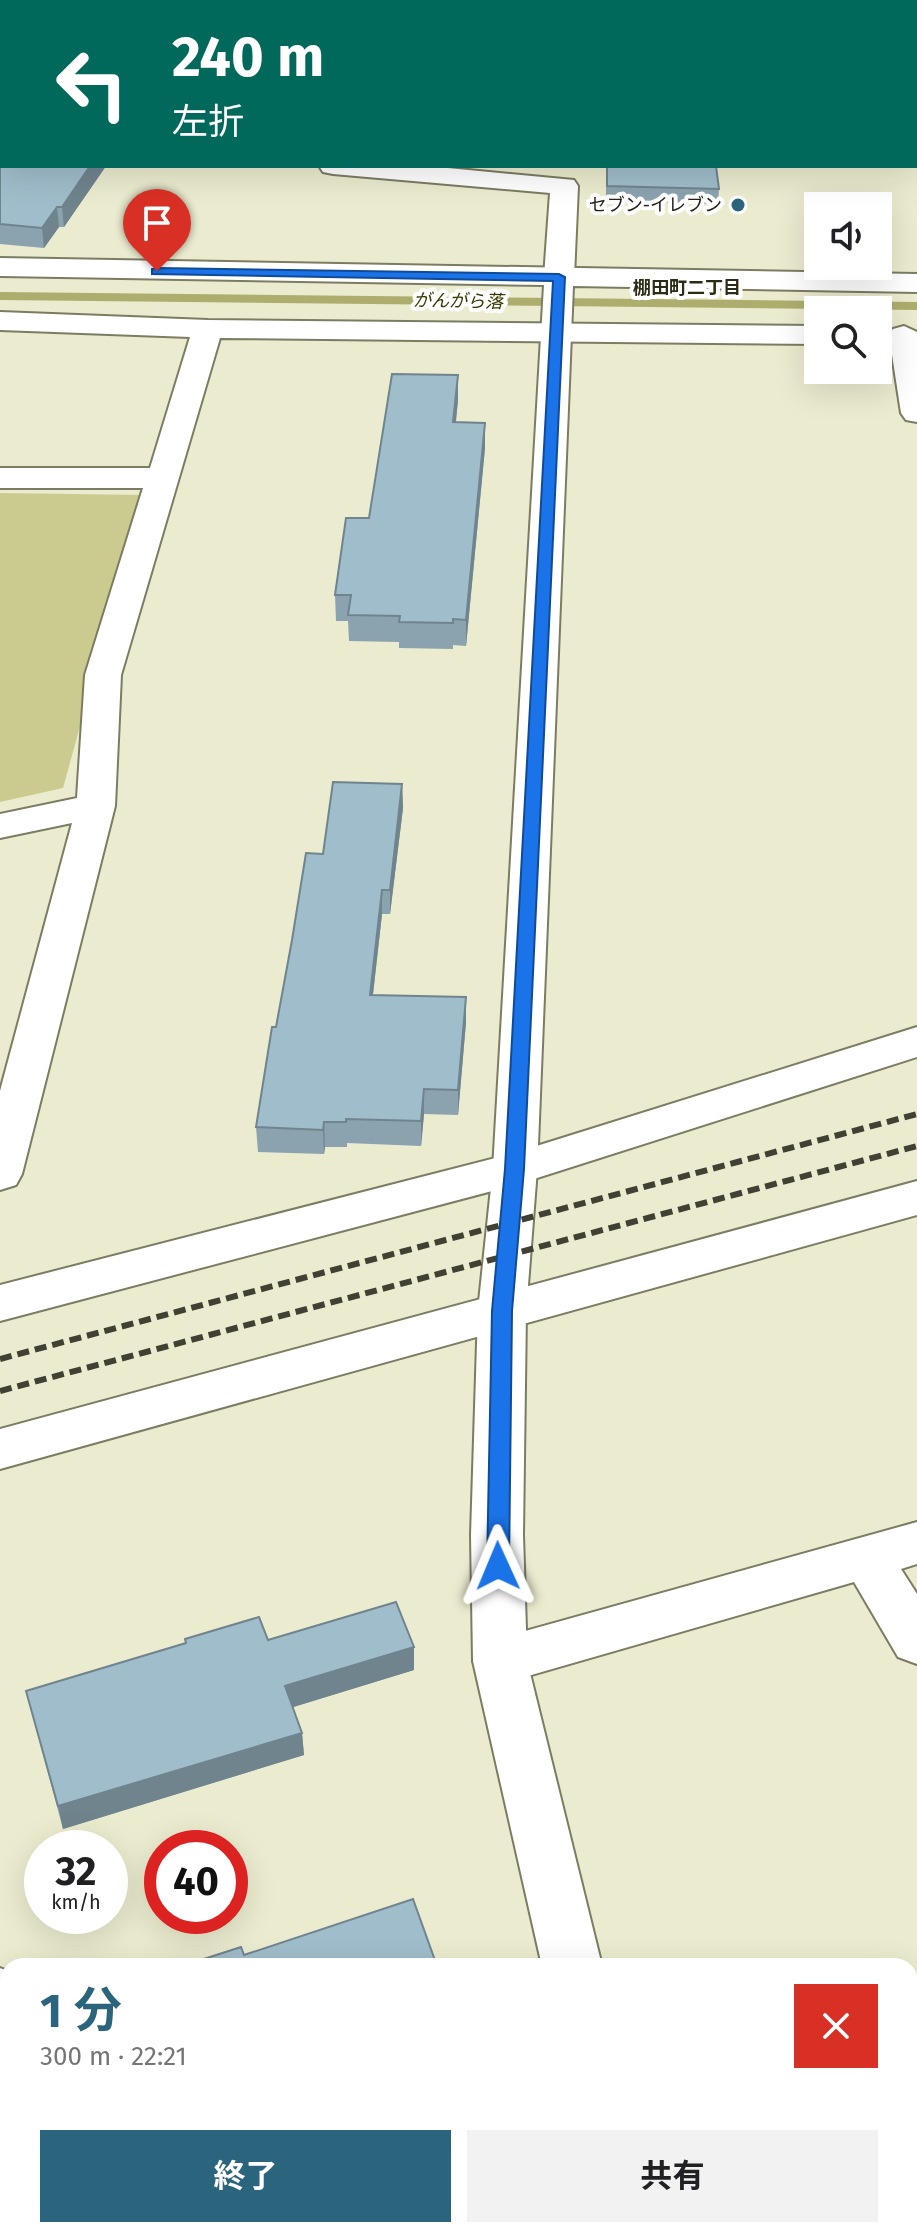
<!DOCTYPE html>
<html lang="ja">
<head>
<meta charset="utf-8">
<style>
	:root { --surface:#fff; --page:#f2f2f2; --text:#202124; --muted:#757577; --accent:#2a657d }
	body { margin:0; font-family:"Fira Sans","Noto Sans JP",sans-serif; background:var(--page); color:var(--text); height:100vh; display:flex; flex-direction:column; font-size:30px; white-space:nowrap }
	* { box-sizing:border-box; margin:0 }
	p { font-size:26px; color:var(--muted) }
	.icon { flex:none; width:44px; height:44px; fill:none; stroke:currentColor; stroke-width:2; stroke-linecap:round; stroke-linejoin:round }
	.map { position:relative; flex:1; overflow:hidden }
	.sheet { position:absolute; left:0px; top:1958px; width:918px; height:280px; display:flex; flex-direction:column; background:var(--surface); border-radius:24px 24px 0 0; box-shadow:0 8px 32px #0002 }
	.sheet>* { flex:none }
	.top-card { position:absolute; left:0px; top:0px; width:918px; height:168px; box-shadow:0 8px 32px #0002; background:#00695c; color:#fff; overflow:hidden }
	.tools { position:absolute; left:804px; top:192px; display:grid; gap:16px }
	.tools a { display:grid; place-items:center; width:88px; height:88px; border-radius:0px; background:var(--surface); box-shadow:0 8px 32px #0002; font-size:40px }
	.speed { position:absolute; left:24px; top:1830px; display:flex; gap:16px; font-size:40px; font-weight:700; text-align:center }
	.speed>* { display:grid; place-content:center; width:104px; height:104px; border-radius:50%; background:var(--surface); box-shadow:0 8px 32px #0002; line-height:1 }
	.speed small { font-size:20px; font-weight:400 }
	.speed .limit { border:12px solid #d22; background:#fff; color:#111 }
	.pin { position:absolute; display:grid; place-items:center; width:68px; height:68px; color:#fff; margin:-82px -34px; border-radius:50% 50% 50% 0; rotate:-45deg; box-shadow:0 0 8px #0007 }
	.pin .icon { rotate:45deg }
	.me { position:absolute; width:88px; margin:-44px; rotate:359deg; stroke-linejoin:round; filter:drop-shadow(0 0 6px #0008) }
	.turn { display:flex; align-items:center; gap:28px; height:168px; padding:0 40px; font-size:36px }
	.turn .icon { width:104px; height:104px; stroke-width:2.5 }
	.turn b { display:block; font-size:56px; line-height:68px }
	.round { display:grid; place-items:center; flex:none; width:84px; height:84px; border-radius:0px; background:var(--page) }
	.head { display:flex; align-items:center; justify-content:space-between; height:136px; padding:0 40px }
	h1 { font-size:48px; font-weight:700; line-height:60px; color:var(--accent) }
	.button { display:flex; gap:16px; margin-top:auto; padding:16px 40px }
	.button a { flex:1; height:92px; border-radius:0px; background:var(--accent); color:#fff; font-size:32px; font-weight:700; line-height:92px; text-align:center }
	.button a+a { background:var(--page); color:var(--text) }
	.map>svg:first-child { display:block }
</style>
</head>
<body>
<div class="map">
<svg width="917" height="2238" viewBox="0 0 917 2238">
	<rect width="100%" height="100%" fill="#ebebcf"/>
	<path fill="#cbcb8f" d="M0,493L144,495L63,788L0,802Z"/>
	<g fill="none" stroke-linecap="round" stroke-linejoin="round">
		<path fill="#adad6d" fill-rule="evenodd" d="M0,292L917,302V310L0,300Z"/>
		<defs>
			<g id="minor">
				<rect x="788" y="0" width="24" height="2"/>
				<rect x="0" y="13" width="2" height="14"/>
				<rect x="916" y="85" width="1" height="16"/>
				<rect x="916" y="143" width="1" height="16"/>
				<path d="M319,166H427L574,180L578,186L574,277L569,283L559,286L549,283L544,277L550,193L333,174L323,172Z"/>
				<path d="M0,312L208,320L818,326V344L220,338L121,675L115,806L22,1174L16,1185L0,1190V1091L72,823L0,838V814L77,798L85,675L143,488H0V468H150L190,337L0,330Z"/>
				<path d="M904,326L917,332V422L906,420L901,413L889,335L893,329Z"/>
				<path d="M917,1027V1057L515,1185L0,1321V1285L511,1154Z"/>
				<path d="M917,1181V1215L0,1469V1429Z"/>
				<path d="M917,1522V1564L901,1569L917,1594V1664L898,1657L854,1582L500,1684L481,1677L473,1661L481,1645L500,1638Z"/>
				<path d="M0,1968L8,1971V2060L0,2057Z"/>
				<path d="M22,2230H86L88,2238H24Z"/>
			</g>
			<g id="tertiary">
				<path d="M0,258L917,274V292L573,286L537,1169L526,1311L523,1535L527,1661L602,1966H542L473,1661L471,1535L478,1311L493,1169L544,285L0,276Z"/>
				<path d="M622,2230H686L689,2238H625Z"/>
			</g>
		</defs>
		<use href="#minor" stroke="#7c7c63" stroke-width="4"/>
		<use href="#tertiary" stroke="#7c7c63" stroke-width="4"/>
		<use href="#minor" fill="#fff" fill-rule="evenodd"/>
		<use href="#tertiary" fill="#fff" fill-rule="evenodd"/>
		<g stroke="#404033" stroke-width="6" stroke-dasharray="12 6" stroke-linecap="butt">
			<path d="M0,1359L917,1114"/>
			<path d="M0,1391L917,1146"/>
		</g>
	</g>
	<g fill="#8aa3af">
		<path d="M0,133L106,166L64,227H59L44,248L0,244Z"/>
		<path d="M606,166L719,189L718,204L606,201Z"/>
		<path d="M458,400L456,422L485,423V448L466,646L453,645V649L399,648V642L349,641L348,621H336L335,595L369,518Z"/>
		<path d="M402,784L403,808L390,914H382L373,995L466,997V1022L458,1115L424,1114L421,1146L347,1143V1147H325L324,1154L258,1152L256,1127L276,1027L323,854Z"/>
		<path d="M268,1640L414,1647V1670L293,1707L302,1733L304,1755L63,1829L26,1691Z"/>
	</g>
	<g fill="#70848e">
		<path d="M90,166H106L64,227L62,207Z"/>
		<path d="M57,207L59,227L44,248L42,228Z"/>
		<path d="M458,375V400L453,447V422Z"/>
		<path d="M485,423V448L466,646V620Z"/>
		<path d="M402,784L403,808L390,914V890Z"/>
		<path d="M382,890V914L370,1020V995Z"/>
		<path d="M466,997V1022L458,1115V1090Z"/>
		<path d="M424,1089V1114L421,1146V1121Z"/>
		<path d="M324,1122L325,1147L324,1154L323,1130Z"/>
		<path d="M414,1647V1670L287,1709L285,1686Z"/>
		<path d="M302,1733L304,1755L63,1829L58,1806Z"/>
		<path d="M506,2230H527L519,2238H498Z"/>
	</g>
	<g fill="#a0bdcb" stroke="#70848e" stroke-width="2">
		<path d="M0,133L2,134V166H90L62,207H57L42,228L0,224Z"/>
		<path d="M607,166H716L719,189L607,186Z"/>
		<path d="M392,374L458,375L453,422L485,423L466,620L453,619V623L399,622L400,616L348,615L351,595H335L346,518H369Z"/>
		<path d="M333,782L402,784L390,890H382L370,995L466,997L458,1090L424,1089L421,1121L346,1119V1122H324L323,1130L256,1127L272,1027H276L292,940L306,853L323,854Z"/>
		<path d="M396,1602L414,1647L285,1686L302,1733L58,1806L26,1691L186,1643L185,1639L259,1617L268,1640Z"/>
		<path d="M413,1899L437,1966H182L241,1947L244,1955Z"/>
		<path d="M366,2230H506L498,2238H358Z"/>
	</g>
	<path fill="#1a73e8" stroke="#114b97" stroke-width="2" d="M157,268L559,274L565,277L524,1169L512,1311L509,1566L505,1573L498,1575L490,1573L487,1566L492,1311L505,1169L553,281L152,274V269Z"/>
	<circle fill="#2a657d" stroke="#fff" stroke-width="3" cx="738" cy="205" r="8"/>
	<g text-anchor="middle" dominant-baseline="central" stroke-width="8" stroke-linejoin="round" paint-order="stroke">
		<g font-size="18" fill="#232318" stroke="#fff" text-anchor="end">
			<text x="722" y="205">セブン-イレブン</text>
		</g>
		<g font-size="18" font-weight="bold" fill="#2c2b15" stroke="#fff">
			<text x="687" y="288">棚田町二丁目</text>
		</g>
		<g font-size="18" font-style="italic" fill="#393702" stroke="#fff">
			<text transform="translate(458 301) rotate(1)">がんがら落</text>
		</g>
	</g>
</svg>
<div class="tools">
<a><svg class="icon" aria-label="sound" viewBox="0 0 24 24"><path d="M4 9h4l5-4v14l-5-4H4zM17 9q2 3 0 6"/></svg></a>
<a><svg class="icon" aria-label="search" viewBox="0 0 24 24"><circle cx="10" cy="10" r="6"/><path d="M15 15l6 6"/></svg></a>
</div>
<div class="speed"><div>32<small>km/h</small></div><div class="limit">40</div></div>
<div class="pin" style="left:157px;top:271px;background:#d93025"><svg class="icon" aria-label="arrive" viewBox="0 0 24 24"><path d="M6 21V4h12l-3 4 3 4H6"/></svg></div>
<svg class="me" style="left:498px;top:1566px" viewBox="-20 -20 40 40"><path d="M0-17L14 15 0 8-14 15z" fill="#1a73e8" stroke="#fff" stroke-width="4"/></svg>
<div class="top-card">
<div class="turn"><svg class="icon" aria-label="left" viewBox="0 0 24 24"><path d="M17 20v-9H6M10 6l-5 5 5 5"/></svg><div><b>240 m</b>左折</div></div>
</div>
<section class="sheet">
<div class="head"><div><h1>1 分</h1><p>300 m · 22:21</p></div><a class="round" style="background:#d93025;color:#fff"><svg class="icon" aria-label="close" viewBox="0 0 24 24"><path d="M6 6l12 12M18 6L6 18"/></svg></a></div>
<div class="button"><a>終了</a><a>共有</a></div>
</section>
</div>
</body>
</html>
